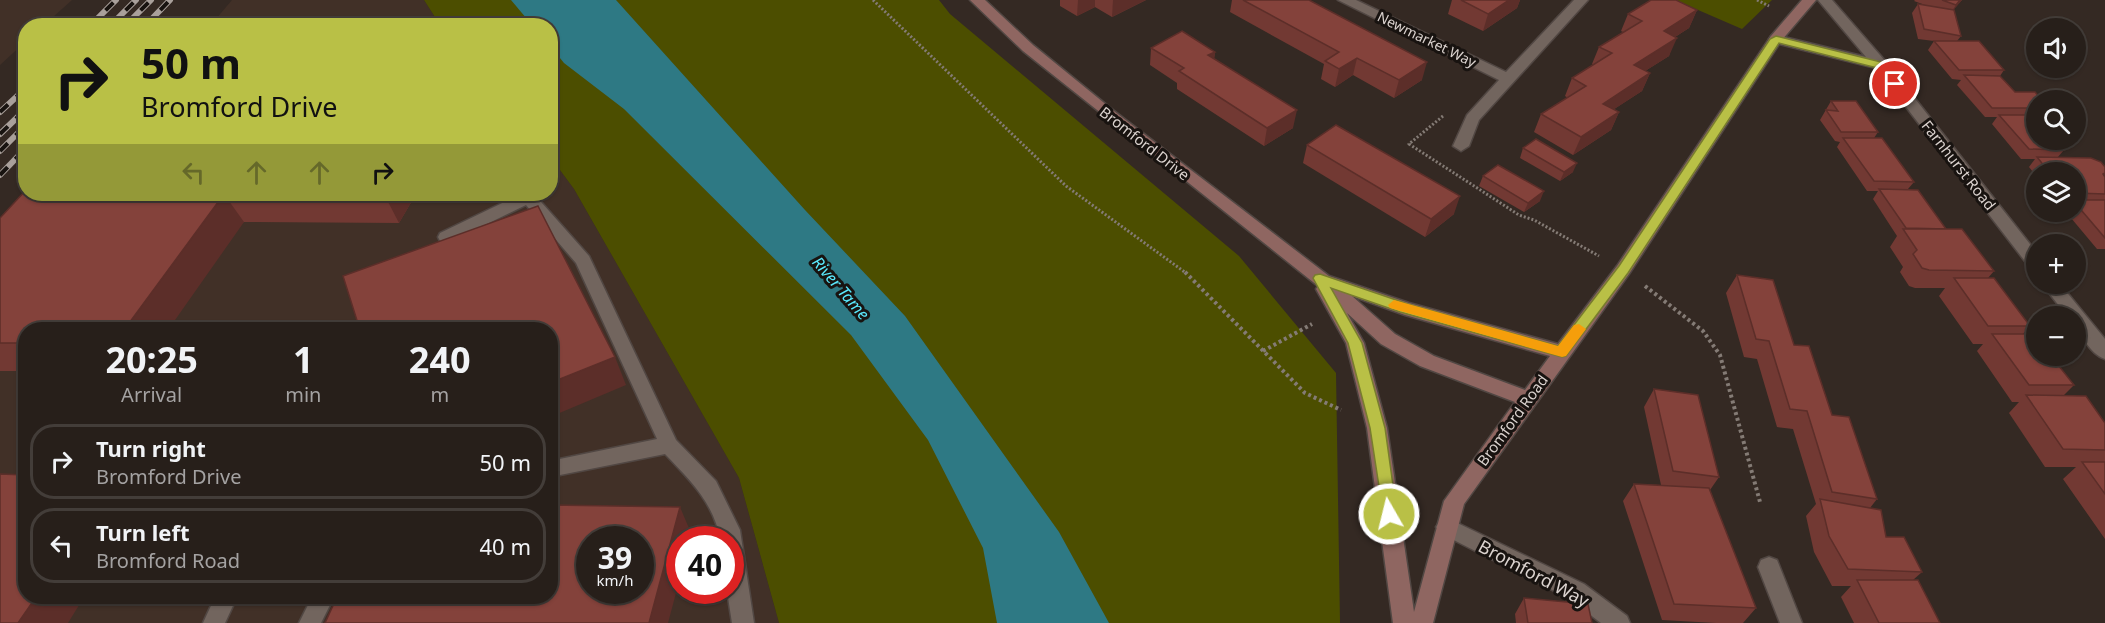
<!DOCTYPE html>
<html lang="en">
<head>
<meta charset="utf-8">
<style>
	:root { --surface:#271f1a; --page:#2f2723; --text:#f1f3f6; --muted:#a4a2a2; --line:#433d39 }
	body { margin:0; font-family:"Noto Sans",sans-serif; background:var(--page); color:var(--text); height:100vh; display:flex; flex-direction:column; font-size:22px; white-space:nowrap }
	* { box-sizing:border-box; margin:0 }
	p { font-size:20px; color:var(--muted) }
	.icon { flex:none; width:33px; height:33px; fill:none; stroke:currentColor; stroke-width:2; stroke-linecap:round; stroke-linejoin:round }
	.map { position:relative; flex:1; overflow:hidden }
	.drawer { position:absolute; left:18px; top:322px; width:540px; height:282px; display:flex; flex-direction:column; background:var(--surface); border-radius:24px; box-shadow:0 2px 4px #0004,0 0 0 2px var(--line) }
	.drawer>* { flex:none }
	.hud { position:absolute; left:18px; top:18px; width:540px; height:183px; border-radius:24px; box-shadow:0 2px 4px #0004,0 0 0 2px var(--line); background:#b9c046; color:#111; overflow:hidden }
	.fabs { position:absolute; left:2026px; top:18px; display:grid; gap:12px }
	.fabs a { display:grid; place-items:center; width:60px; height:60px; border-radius:50%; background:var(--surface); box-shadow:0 2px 4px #0004,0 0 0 2px var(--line); font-size:30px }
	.speed { position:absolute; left:576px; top:526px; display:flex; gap:12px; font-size:30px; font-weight:700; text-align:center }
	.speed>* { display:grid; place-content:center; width:78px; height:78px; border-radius:50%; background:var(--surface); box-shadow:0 2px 4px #0004,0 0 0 2px var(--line); line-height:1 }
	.speed small { font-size:15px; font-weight:400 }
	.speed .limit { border:9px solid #d22; background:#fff; color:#111 }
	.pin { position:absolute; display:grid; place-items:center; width:51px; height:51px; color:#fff; margin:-26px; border:3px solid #fff; border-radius:50%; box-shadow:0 2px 6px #0007 }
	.me { position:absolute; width:66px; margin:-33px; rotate:352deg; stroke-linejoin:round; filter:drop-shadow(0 0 4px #0008) }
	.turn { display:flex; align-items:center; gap:21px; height:126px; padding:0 24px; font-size:27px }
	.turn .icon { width:78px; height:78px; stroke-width:2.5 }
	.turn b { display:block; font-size:42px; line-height:51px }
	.lanes { display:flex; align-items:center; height:57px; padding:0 24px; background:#0003; justify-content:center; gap:30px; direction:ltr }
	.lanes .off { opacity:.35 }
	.eta { display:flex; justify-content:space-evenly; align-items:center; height:102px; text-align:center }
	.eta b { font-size:36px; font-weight:700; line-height:42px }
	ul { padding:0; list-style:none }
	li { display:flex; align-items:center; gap:18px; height:75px; margin:0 12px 9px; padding:0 12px; border:3px solid var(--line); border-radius:24px }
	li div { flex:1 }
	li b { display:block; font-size:22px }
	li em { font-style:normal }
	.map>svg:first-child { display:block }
</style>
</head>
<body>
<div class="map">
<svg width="2105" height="623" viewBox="0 0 2105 623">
	<rect width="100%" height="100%" fill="#342923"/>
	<g fill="#413027" fill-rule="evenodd">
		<path d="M0,0H72L44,25L26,26L25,42L0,65Z"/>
		<path d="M232,0H424L440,25L210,26Z"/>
		<path d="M551,158L574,189L739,478L779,623H0V268L65,194H550ZM26,330H550V597H26ZM590,540H640V591H590ZM680,540H730V591H680Z"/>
	</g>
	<g fill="#4c4e00">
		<path d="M424,0H939L950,14L1239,256L1336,373L1340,623H779L739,478L574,189L551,158L550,26L440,25Z"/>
		<path d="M1675,0H1772L1742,29Z"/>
	</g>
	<path fill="#2e7984" d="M511,0H616L805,210L905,316L1059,532L1109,623H997L983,548L928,440L851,335L624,109L564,63L551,47L550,26L532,25Z"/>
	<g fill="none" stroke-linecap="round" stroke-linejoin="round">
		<defs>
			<g id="lane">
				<path d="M521,194H534L589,256L676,440L716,481L740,530L754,623H732L727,591H730V540H720C715,504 689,479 665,454L550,477V461L657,439L576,263L526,205L452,241H440L438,237L440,233Z"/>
				<path d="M215,597H237L225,623H203Z"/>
				<path d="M312,597H334L321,623H299Z"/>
			</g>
			<g id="street">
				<path d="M1338,0H1356L1506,72L1574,0H1588L1479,120L1469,146L1461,151L1453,146L1467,115L1499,80Z"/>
				<path d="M1818,0H1832L1886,62L2037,253V271L2031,269L1876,68L1771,42L1769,39L1771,36L1776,35L1866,57Z"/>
				<path d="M2042,284H2060L2105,339V359C2091,355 2076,331 2076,316H2067Z"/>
				<path d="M1447,518L1584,584L1627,616L1630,623H1601L1568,598L1440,533L1436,527L1440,521Z"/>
				<path d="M1769,557L1777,560L1802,623H1780L1758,567L1761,560Z"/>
			</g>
			<path id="secondary" d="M970,0H985L1033,45L1114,111L1329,276L1409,303L1558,344L1617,266L1771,36L1802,0H1816L1781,41L1629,274L1464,504L1433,623H1393L1367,428L1346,343L1316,289L1318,286L1023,51ZM1352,296L1405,315L1550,356L1525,390L1434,356L1395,334ZM1347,313L1381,344L1420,366L1515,402L1444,501L1414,612L1387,428L1364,343Z"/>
		</defs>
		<use href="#lane" stroke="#514743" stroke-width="3"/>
		<use href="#street" stroke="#514743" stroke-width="3"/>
		<use href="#secondary" stroke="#514743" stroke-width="3"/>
		<g stroke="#847b75" stroke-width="3" stroke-dasharray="2 2" stroke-linecap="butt">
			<path d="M873,0L1066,186L1186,273"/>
			<path d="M1757,0L1769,6"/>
			<path d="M1443,116L1409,144L1519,215L1534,220L1599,256"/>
		</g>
		<g stroke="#847b75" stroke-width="4" stroke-dasharray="3 3" stroke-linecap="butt">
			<path d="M1185,272L1305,393L1341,410"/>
			<path d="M1645,286L1703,331L1720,355L1760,502"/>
			<path d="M1263,351L1312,324"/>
		</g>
		<use href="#lane" fill="#72655e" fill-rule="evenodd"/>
		<use href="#street" fill="#72655e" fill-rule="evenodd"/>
		<use href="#secondary" fill="#8f6661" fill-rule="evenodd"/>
		<defs>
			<g id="rail">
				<path d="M90,26L116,0"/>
				<path d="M110,26L136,0"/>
				<path d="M125,26L151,0"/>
				<path d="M145,26L170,0"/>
				<path d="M0,112L26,88"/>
				<path d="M0,134L26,109"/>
				<path d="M0,151L26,125"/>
				<path d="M0,175L26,148"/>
			</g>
		</defs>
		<use href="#rail" stroke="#a9a09b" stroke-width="6"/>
		<use href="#rail" stroke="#181310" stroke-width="4" stroke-dasharray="11" stroke-linecap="butt"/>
	</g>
	<g fill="#723933">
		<path d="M1060,0H1146L1112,17L1095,7L1077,16L1060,6Z"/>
		<path d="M1232,0H1309L1422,80L1394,98L1353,75L1335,87L1321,79L1324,64L1230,12Z"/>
		<path d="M1452,0H1520L1517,8L1483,31L1448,14Z"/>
		<path d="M1915,0H1962L1953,10L1961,36L1957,41L2004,70L2000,76L2015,92L2037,100V140H2056L2064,150L2057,158L2105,167V174L2104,175L2105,177V249H2097L2066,212H2076V172H2037V177L2029,167L2035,159H2021L1992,124L1997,117H1985L1957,85L1961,80L1952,79L1928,50L1934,41L1918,39L1912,13L1918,4L1925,5L1914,1Z"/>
		<path d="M1697,10L1689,28L1675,37L1669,56L1645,71L1650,73L1642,91L1614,109L1619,112L1611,130L1573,155L1534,132L1541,114L1568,98L1565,96L1572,78L1593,65L1592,64L1599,47L1623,32L1621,31L1628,14Z"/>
		<path d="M1151,48L1215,52L1214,59L1293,128L1264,146L1177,89V83L1150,65Z"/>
		<path d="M1831,101L1878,132L1874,138L1914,182L1908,189L1946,229L1994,271L1988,278L2030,326L2023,334L2074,385L2063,396L2105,423V539L2063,479L2076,467H2045L2009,413L2019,402H2012L1977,351L1983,344H1973L1939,296L1945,288H1915L1909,286L1900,272L1903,267L1890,247L1897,236L1873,199L1878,191H1867L1837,147L1840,142L1835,141L1820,120Z"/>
		<path d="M1307,145L1454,214L1425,237L1303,163Z"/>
		<path d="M1523,148L1573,172L1560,181L1520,158Z"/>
		<path d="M1483,176L1540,201L1524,212L1479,186Z"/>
		<path d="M26,190L416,194L399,223L244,222L26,330V371H0V218Z"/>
		<path d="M1737,275L1794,345L1877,499L1870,508L1886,537L1922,572L1913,580L1940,623H1854L1841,597L1851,586H1832L1814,552L1806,516L1816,504L1793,429L1777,427L1757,359L1744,357L1726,293Z"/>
		<path d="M1654,389L1719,477L1710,490L1756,608L1743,623H1716L1662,620L1623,501L1634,484L1661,485L1644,407Z"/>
		<path d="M1524,598L1592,623H1516L1515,614Z"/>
	</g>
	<g fill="#5c2e29">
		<path d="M1078,0H1095V7L1077,16Z"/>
		<path d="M1113,0H1146L1112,17Z"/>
		<path d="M1506,0H1520L1517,8L1483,31L1488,14Z"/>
		<path d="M1960,0H1962L1950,14L1956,5Z"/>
		<path d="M1697,10L1689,28L1656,49L1664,31Z"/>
		<path d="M1677,38L1669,56L1626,83L1634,65Z"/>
		<path d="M1215,52L1213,69L1208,55Z"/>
		<path d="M1357,58L1353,75L1335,87L1339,69Z"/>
		<path d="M1427,62L1422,80L1394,98L1399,80Z"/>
		<path d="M1650,73L1642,91L1596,121L1603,104Z"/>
		<path d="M1297,110L1293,128L1264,146L1267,128Z"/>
		<path d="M1619,112L1611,130L1573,155L1581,137Z"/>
		<path d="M1577,163L1573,172L1560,181L1564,172Z"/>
		<path d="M1544,191L1540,201L1524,212L1528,203Z"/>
		<path d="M224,194L244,222L168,330H124Z"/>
		<path d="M384,194H416L399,223Z"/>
		<path d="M1460,196L1454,214L1425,237L1431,219Z"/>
		<path d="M615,357L626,385L550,417V383Z"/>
		<path d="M680,507L691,533L689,540H680V578L668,623H649Z"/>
		<path d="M36,597H84L68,623H18Z"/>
	</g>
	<g fill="#84423b" stroke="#5c2e29" stroke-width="1.5" fill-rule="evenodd">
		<path d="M1243,0H1309L1427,62L1399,80L1357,58L1339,69L1325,61L1339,52Z"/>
		<path d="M1461,0H1509L1488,14Z"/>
		<path d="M1651,0H1676L1697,10L1664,31L1677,38L1634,65L1650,73L1603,104L1619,112L1581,137L1541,114L1586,86L1572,78L1612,53L1599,47L1642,21L1628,14Z"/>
		<path d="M1942,0H1960L1956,5Z"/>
		<path d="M1918,4L1954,10L1961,36L1924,29Z"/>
		<path d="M1182,31L1215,52L1208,55L1297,110L1267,128L1179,71L1184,68L1151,48Z"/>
		<path d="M1934,41H1979L2004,70H1959Z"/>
		<path d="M1964,75L2000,76L2015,92H2035L2042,100H2037V108H1992Z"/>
		<path d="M1831,101H1856L1878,132H1841L1826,110L1838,111Z"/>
		<path d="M1999,115H2037V140H2055L2064,150L2029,149Z"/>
		<path d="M1336,125L1460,196L1431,219L1307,145Z"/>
		<path d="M1843,138H1882L1914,182L1874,181Z"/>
		<path d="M1536,139L1577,163L1564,172L1523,148Z"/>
		<path d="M2037,157L2091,158L2101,162L2105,167V173L2103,174L2105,177V194L2076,193V172H2049Z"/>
		<path d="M1498,165L1544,191L1528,203L1483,176Z"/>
		<path d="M1879,189L1918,190L1946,229L1906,228Z"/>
		<path d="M26,190V194H384H224L124,330H26V343H0V218Z"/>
		<path d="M2076,200H2105V238L2076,204Z"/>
		<path d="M538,206L615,357L550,383V330H360L343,276Z"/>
		<path d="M1903,229H1962L1994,271L1929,270L1922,268L1913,254L1917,250Z"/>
		<path d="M1737,275L1773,280L1794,345L1809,346L1832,415L1849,417L1877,499L1832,492L1807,411L1790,409L1769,341L1756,339Z"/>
		<path d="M1954,278H1994L2030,326H1988Z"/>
		<path d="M1992,334H2035L2037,337V356H2051L2074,385H2029Z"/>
		<path d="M1654,389L1698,395L1719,477L1673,471Z"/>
		<path d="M2026,395L2086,396L2105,423V450L2063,449Z"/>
		<path d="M2082,462H2105V494Z"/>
		<path d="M0,474L26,475V597H36L18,623H0Z"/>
		<path d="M1634,484L1709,488L1756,608L1674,604Z"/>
		<path d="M1820,499L1881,510L1886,537H1904L1922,572L1848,569L1829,536Z"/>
		<path d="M550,505L680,507L649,623H325L337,597H550ZM590,540H640V591H590Z"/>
		<path d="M1857,580H1918L1940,623H1879Z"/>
		<path d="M1524,598L1588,604L1592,623H1528Z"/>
	</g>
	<path fill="#b9c046" stroke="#787d2e" stroke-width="1.5" d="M1776,36L1885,63L1900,84L1899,86H1891L1877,68L1779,43L1628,273L1566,356L1562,357L1400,312L1331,288L1362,343L1385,428L1397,514L1395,519L1389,521L1384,519L1370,428L1348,343L1313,278L1315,275L1320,274L1408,304L1558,346L1619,266L1770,39Z"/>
	<path fill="#f59e0b" d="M1394,300L1558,346L1574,325L1579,324L1586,329L1566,356L1562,357L1390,308L1388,305Z"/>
	<g text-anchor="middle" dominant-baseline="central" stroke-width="6" stroke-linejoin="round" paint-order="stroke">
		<g font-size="14" fill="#dbd3cf" stroke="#181310">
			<text transform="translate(1427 39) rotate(26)">Newmarket Way</text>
		</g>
		<g font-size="15" fill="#dbd3cf" stroke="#181310">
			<text transform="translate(1145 143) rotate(38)">Bromford Drive</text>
			<text transform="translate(1959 165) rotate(52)">Farnhurst Road</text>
			<text transform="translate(1512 420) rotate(-54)">Bromford Road</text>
		</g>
		<g font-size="16" font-style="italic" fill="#5ae8fc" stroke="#181310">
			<text transform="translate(841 288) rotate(49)">River Tame</text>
		</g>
		<g font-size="18" fill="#dbd3cf" stroke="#181310">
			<text transform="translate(1534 573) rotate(28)">Bromford Way</text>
		</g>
	</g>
</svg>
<div class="fabs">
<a><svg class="icon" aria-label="sound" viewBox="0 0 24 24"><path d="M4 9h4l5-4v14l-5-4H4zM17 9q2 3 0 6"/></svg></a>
<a><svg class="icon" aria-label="search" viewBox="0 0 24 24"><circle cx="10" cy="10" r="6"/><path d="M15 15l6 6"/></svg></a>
<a><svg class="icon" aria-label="layers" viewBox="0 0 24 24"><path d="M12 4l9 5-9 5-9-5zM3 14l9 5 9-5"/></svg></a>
<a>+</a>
<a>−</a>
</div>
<div class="speed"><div>39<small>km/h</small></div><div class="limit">40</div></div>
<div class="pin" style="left:1895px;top:84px;background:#d93025"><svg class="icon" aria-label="arrive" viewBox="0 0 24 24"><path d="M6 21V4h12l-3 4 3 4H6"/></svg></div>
<svg class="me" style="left:1389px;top:514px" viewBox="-20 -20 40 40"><circle r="17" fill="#b9c046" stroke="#fff" stroke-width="3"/><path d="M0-11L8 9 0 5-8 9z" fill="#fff"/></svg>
<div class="hud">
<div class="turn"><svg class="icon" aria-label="right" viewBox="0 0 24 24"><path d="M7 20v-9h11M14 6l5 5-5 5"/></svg><div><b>50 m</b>Bromford Drive</div></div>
<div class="lanes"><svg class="icon off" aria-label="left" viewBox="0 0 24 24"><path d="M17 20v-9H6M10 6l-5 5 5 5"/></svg><svg class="icon off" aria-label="ahead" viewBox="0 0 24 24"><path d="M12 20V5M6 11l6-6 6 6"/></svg><svg class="icon off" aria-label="ahead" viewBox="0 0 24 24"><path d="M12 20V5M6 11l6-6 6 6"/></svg><svg class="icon" aria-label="right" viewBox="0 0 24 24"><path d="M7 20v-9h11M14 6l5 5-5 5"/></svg></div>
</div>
<section class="drawer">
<div class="eta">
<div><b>20:25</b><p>Arrival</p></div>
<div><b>1</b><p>min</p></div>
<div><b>240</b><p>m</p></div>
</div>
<ul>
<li><svg class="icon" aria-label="right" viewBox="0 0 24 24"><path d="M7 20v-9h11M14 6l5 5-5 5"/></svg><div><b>Turn right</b><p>Bromford Drive</p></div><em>50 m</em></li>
<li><svg class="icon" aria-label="left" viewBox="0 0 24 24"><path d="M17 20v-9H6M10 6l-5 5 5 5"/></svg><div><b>Turn left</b><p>Bromford Road</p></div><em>40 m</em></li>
</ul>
</section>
</div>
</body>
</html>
